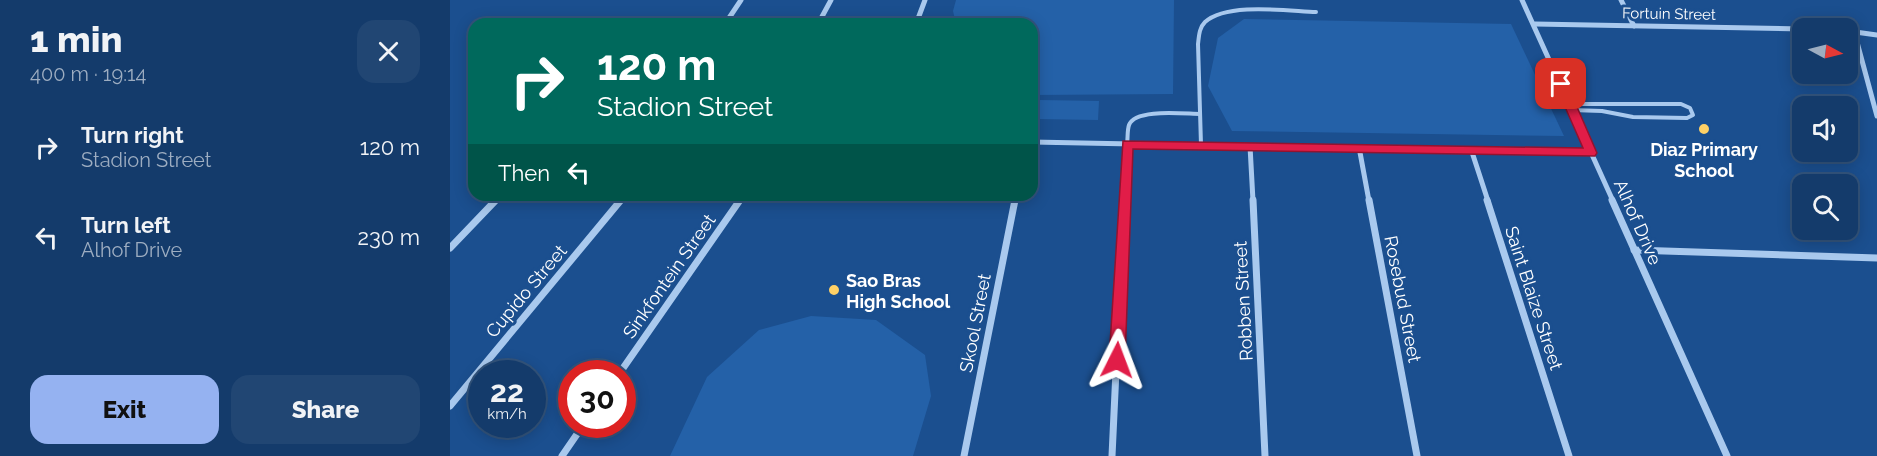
<!DOCTYPE html>
<html lang="en">
<head>
<meta charset="utf-8">
<style>
	:root { --surface:#143b6b; --page:#214673; --text:#f1f3f6; --muted:#9dadc1; --line:#33557e; --accent:#95b2f1 }
	body { margin:0; font-family:Raleway,sans-serif; background:var(--page); color:var(--text); height:100vh; display:flex; flex-direction:column; font-size:22px; white-space:nowrap }
	* { box-sizing:border-box; margin:0 }
	p { font-size:20px; color:var(--muted) }
	.icon { flex:none; width:33px; height:33px; fill:none; stroke:currentColor; stroke-width:2; stroke-linecap:round; stroke-linejoin:round }
	.map { position:relative; flex:1; overflow:hidden }
	.side { display:flex; flex-direction:column; background:var(--surface); width:450px }
	.side>* { flex:none }
	.top-card { position:absolute; left:18px; top:18px; width:570px; height:183px; border-radius:18px; box-shadow:0 3px 15px #0003,0 0 0 2px var(--line); background:#00695c; color:#fff; overflow:hidden }
	.needle { width:39px; rotate:97deg }
	.controls { position:absolute; left:1342px; top:18px; display:grid; gap:12px }
	.controls a { display:grid; place-items:center; width:66px; height:66px; border-radius:12px; background:var(--surface); box-shadow:0 3px 15px #0003,0 0 0 2px var(--line); font-size:30px }
	.speed { position:absolute; left:18px; top:360px; display:flex; gap:12px; font-size:30px; font-weight:700; text-align:center }
	.speed>* { display:grid; place-content:center; width:78px; height:78px; border-radius:50%; background:var(--surface); box-shadow:0 3px 15px #0003,0 0 0 2px var(--line); line-height:1 }
	.speed small { font-size:15px; font-weight:400 }
	.speed .limit { border:9px solid #d22; background:#fff; color:#111 }
	.pin { position:absolute; display:grid; place-items:center; width:51px; height:51px; color:#fff; margin:-26px; border-radius:12px; box-shadow:0 3px 9px #0006 }
	.me { position:absolute; width:66px; margin:-33px; rotate:3deg; stroke-linejoin:round; filter:drop-shadow(0 0 4px #0008) }
	.turn { display:flex; align-items:center; gap:21px; height:126px; padding:0 30px; font-size:27px }
	.turn .icon { width:78px; height:78px; stroke-width:2.5 }
	.turn b { display:block; font-size:42px; line-height:51px }
	.then { display:flex; align-items:center; height:57px; padding:0 30px; background:#0003; gap:12px; font-size:22px }
	.round { display:grid; place-items:center; flex:none; width:63px; height:63px; border-radius:18px; background:var(--page) }
	.overview { display:flex; align-items:center; justify-content:space-between; height:102px; padding:0 30px }
	h1 { font-size:36px; font-weight:800; line-height:45px }
	.action { display:flex; gap:12px; margin-top:auto; padding:12px 30px }
	.action a { flex:1; height:69px; border-radius:18px; background:var(--accent); color:#111; font-size:24px; font-weight:800; line-height:69px; text-align:center }
	.action a+a { background:var(--page); color:var(--text) }
	ul { padding:0; list-style:none }
	li { display:flex; align-items:center; gap:18px; height:90px; padding:0 30px }
	li div { flex:1 }
	li b { display:block; font-size:22px }
	li em { font-style:normal }
	main { display:flex; flex:1; min-height:0 }
	.map>svg:first-child { display:block }
</style>
</head>
<body>
<main>
<section class="side">
<div class="overview"><div><h1>1 min</h1><p>400 m · 19:14</p></div><a class="round"><svg class="icon" aria-label="close" viewBox="0 0 24 24"><path d="M6 6l12 12M18 6L6 18"/></svg></a></div>
<ul>
<li><svg class="icon" aria-label="right" viewBox="0 0 24 24"><path d="M7 20v-9h11M14 6l5 5-5 5"/></svg><div><b>Turn right</b><p>Stadion Street</p></div><em>120 m</em></li>
<li><svg class="icon" aria-label="left" viewBox="0 0 24 24"><path d="M17 20v-9H6M10 6l-5 5 5 5"/></svg><div><b>Turn left</b><p>Alhof Drive</p></div><em>230 m</em></li>
</ul>
<div class="action"><a>Exit</a><a>Share</a></div>
</section>
<div class="map">
<svg width="1427" height="456" viewBox="0 0 1427 456">
	<rect width="100%" height="100%" fill="#1b4f8f"/>
	<g fill="#2461a8">
		<path d="M506,0H724L723,94L582,95V24H506L503,11Z"/>
		<path d="M794,19L1061,24L1114,136L782,131L758,86L768,38Z"/>
		<path d="M590,100L649,101L648,120L587,119Z"/>
		<path d="M361,316L426,320L475,355L481,396L463,456H220L257,377L309,330Z"/>
	</g>
	<g fill="none" stroke-linecap="round" stroke-linejoin="round">
		<g stroke="#a9c9ee" stroke-width="4">
			<path d="M1120,104H1231L1240,108L1243,115L1237,118L1183,117L1152,111L1122,110"/>
			<path d="M677,144C678,138 677,131 679,125C685,108 735,114 750,114"/>
			<path d="M751,145L748,44C749,36 749,28 755,22C777,2 838,11 866,12"/>
		</g>
		<g stroke="#a9c9ee" stroke-width="5">
			<path d="M1072,0L1163,201"/>
			<path d="M1171,0L1184,26"/>
			<path d="M275,24L291,0"/>
			<path d="M368,24L381,0"/>
			<path d="M466,24L475,0"/>
			<path d="M1085,24L1353,29"/>
			<path d="M1398,31L1427,35"/>
			<path d="M1404,31L1427,116"/>
			<path d="M582,142L1141,153"/>
			<path d="M800,146L803,201"/>
			<path d="M909,147L919,201"/>
			<path d="M1021,149L1038,201"/>
			<path d="M45,201L51,195"/>
			<path d="M170,201L175,195"/>
			<path d="M289,201L293,195"/>
			<path d="M565,201L566,195"/>
			<path d="M674,201L677,144"/>
		</g>
		<g stroke="#a9c9ee" stroke-width="7">
			<path d="M803,200L815,456"/>
			<path d="M919,200L967,456"/>
			<path d="M1037,200L1119,456"/>
			<path d="M1162,200L1277,456"/>
			<path d="M0,248L46,200"/>
			<path d="M1184,250L1427,258"/>
			<path d="M169,374L290,200"/>
			<path d="M0,406L171,200"/>
			<path d="M112,456L134,424"/>
			<path d="M514,456L565,200"/>
			<path d="M662,456L674,200"/>
		</g>
	</g>
	<path fill="#e11d48" stroke="#92132f" stroke-width="1.5" d="M1111,80L1117,84L1147,153L1145,156L683,149L675,360L672,365L667,367L661,365L659,360L673,141L1133,148L1105,84Z"/>
	<g fill="#ffd166" stroke="#1b4f8f" stroke-width="2">
		<circle cx="1254" cy="129" r="6"/>
		<circle cx="384" cy="290" r="6"/>
	</g>
	<g text-anchor="middle" dominant-baseline="central" stroke-width="6" stroke-linejoin="round" paint-order="stroke">
		<g font-size="15" fill="#fff" stroke="#1b4f8f">
			<text transform="translate(1219 14) rotate(1)">Fortuin Street</text>
		</g>
		<g font-size="18" font-weight="bold" fill="#fff" stroke="#1b4f8f">
			<text x="1254" y="149">Diaz Primary<tspan x="1254" dy="21">School</tspan></text>
			<text x="396" y="280" text-anchor="start">Sao Bras<tspan x="396" dy="21">High School</tspan></text>
		</g>
		<g font-size="18" fill="#fff" stroke="#1b4f8f">
			<text transform="translate(1188 222) rotate(66)">Alhof Drive</text>
			<text transform="translate(219 276) rotate(-55)">Sinkfontein Street</text>
			<text transform="translate(76 291) rotate(-50)">Cupido Street</text>
			<text transform="translate(1084 298) rotate(72)">Saint Blaize Street</text>
			<text transform="translate(953 299) rotate(79)">Rosebud Street</text>
			<text transform="translate(793 301) rotate(-93)">Robben Street</text>
			<text transform="translate(525 323) rotate(-79)">Skool Street</text>
		</g>
	</g>
</svg>
<div class="controls">
<a><svg class="needle" viewBox="-14 -14 28 28"><path d="M0-13l5 13h-10z" fill="#e53935"/><path d="M0 13l5-13h-10z" fill="#9dadc1"/></svg></a>
<a><svg class="icon" aria-label="sound" viewBox="0 0 24 24"><path d="M4 9h4l5-4v14l-5-4H4zM17 9q2 3 0 6"/></svg></a>
<a><svg class="icon" aria-label="search" viewBox="0 0 24 24"><circle cx="10" cy="10" r="6"/><path d="M15 15l6 6"/></svg></a>
</div>
<div class="speed"><div>22<small>km/h</small></div><div class="limit">30</div></div>
<div class="pin" style="left:1111px;top:84px;background:#d93025"><svg class="icon" aria-label="arrive" viewBox="0 0 24 24"><path d="M6 21V4h12l-3 4 3 4H6"/></svg></div>
<svg class="me" style="left:667px;top:360px" viewBox="-20 -20 40 40"><path d="M0-17L14 15 0 8-14 15z" fill="#e11d48" stroke="#fff" stroke-width="4"/></svg>
<div class="top-card">
<div class="turn"><svg class="icon" aria-label="right" viewBox="0 0 24 24"><path d="M7 20v-9h11M14 6l5 5-5 5"/></svg><div><b>120 m</b>Stadion Street</div></div>
<div class="then">Then<svg class="icon" aria-label="left" viewBox="0 0 24 24"><path d="M17 20v-9H6M10 6l-5 5 5 5"/></svg></div>
</div>
</div>
</main>
</body>
</html>
